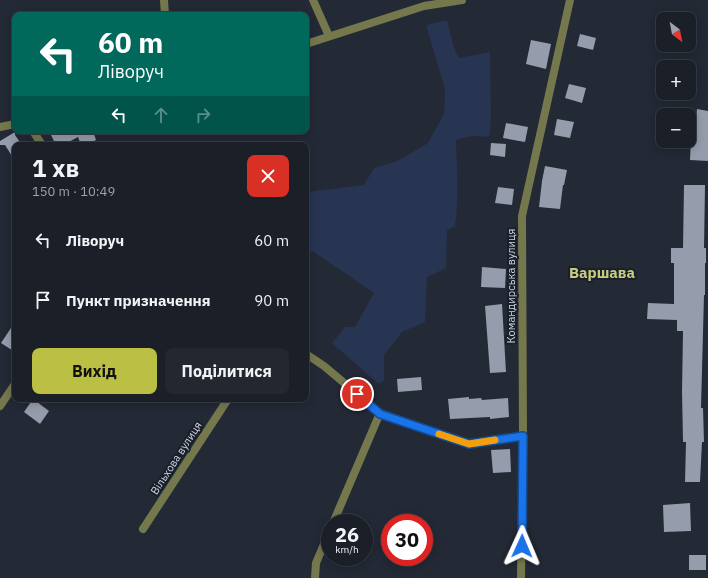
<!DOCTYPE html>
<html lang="uk">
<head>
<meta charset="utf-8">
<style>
	:root { --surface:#1a1f28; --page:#232730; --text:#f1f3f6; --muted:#9fa2a8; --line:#383d45; --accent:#bbc044 }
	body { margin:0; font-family:"IBM Plex Sans",sans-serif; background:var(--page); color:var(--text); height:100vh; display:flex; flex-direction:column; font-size:15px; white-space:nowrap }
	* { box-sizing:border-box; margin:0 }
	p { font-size:13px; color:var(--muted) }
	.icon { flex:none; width:22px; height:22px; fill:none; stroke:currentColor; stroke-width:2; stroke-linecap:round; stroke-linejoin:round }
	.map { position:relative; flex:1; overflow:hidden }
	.panel { position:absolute; left:12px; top:142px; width:297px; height:260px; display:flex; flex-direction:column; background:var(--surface); border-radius:8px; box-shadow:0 2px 10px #0003,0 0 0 1px var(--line) }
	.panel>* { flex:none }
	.banner { position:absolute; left:12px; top:12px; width:297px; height:122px; border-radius:8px; box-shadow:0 2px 10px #0003,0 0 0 1px var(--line); background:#00695c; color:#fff; overflow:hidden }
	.needle { width:26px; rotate:148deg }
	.fabs { position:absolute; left:656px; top:12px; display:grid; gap:8px }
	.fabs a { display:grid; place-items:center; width:40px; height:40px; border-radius:8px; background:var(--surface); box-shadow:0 2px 10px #0003,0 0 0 1px var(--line); font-size:20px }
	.speed { position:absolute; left:321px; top:514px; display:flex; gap:8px; font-size:20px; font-weight:700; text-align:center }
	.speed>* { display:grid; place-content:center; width:52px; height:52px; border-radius:50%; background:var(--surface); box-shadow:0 2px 10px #0003,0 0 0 1px var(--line); line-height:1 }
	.speed small { font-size:10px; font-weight:400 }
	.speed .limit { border:6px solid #d22; background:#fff; color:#111 }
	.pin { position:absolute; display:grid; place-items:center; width:34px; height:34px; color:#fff; margin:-17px; border:2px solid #fff; border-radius:50%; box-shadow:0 1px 4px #0007 }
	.me { position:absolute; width:44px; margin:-22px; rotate:1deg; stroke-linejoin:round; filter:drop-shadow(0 0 3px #0008) }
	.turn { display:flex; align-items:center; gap:14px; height:84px; padding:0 20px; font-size:18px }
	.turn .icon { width:52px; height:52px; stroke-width:2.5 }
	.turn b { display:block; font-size:28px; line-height:34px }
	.lanes { display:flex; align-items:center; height:38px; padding:0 20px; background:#0003; justify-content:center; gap:20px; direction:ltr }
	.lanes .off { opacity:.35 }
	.round { display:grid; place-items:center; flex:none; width:42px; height:42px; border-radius:8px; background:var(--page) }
	.overview { display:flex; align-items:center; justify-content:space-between; height:68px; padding:0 20px }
	h1 { font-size:24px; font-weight:700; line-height:30px }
	.cta { display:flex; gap:8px; margin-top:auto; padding:8px 20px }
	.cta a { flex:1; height:46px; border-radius:8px; background:var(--accent); color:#111; font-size:16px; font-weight:700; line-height:46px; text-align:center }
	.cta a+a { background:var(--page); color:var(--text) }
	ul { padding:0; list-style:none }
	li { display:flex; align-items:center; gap:12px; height:60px; padding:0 20px }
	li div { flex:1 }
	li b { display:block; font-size:15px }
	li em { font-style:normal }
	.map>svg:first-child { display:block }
</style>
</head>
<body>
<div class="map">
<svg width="708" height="578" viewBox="0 0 708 578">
	<rect width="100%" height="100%" fill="#232935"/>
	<path fill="#273553" d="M447,20L454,48L459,58L490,52L491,121L489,137L471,136L456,140C457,169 459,197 455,226L447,230L446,268L427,277L425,322L402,332L384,355V380L379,384L332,343L345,327H355L374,293L314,252L306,251V190L308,192L364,185L374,168L397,161L428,143L444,114L445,89L426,25Z"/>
	<g fill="#959cac">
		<path d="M580,34L596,38L593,50L577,46Z"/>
		<path d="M531,40L551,44L546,69L526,64Z"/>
		<path d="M569,84L586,88L582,103L565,98Z"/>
		<path d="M697,109L708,111V161L690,160L691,138H694Z"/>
		<path d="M557,119L574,122L570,138L554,135Z"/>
		<path d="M506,123L528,127L525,142L503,138Z"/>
		<path d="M49,131H93L96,140L85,145H81L78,137L63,145H56Z"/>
		<path d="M15,132V135L22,145H15V161L5,145H0V141Z"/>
		<path d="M491,143L506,144L505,157L490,155Z"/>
		<path d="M545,166L567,170L564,185H563L560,209L539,207L542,181Z"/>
		<path d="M684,185H705L704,248H706V263H705V295H704L701,408H703L704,442H702L700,482H685L686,442H683L682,391L683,331H677V320L647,319L648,303L674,304V263H671V248H683Z"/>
		<path d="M498,187L514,189L512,205L495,203Z"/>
		<path d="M482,267L506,269L505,288L481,287Z"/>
		<path d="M502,304L506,372L490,373L485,306Z"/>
		<path d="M15,322V352L1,343Z"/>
		<path d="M421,377L422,390L398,392L397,379Z"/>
		<path d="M469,397V399L481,398L482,400L508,398L509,417L490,419V417L450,419L448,399Z"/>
		<path d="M33,399L49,411L40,424L24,412Z"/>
		<path d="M510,449L511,472L493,473L491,450Z"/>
		<path d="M690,503L691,531L664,532L663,505Z"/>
		<rect x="689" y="555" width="17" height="15"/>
	</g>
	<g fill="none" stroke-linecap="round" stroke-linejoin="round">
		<g stroke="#75784d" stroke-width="8">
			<path d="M164,0L165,15"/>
			<path d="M313,0L329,36"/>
			<path d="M306,44L424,6L462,0"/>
			<path d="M0,127L15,124"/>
			<path d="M33,131L42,145"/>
			<path d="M306,354L324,366L380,413L469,444L523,436"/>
			<path d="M0,406L15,384"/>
			<path d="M333,523L380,413"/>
			<path d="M143,529L228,399"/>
			<path d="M315,578L316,563L330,530"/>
			<path d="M521,578L523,436L522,216L570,0"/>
		</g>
	</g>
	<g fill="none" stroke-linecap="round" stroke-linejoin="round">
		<defs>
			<path id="route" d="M357,394L380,414L469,444L523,436L522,546"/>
		</defs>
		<use href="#route" stroke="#114b97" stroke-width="10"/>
		<use href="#route" stroke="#1a73e8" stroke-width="7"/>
		<path stroke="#f59e0b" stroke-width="7" d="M439,434L469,444L495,440"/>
	</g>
	<g text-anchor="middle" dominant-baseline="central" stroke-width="4" stroke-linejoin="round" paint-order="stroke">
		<g font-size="11" fill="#d0d4dc" stroke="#191f2b">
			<text transform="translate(511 286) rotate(-90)">Командирська вулиця</text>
			<text transform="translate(176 458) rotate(-57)">Вільхова вулиця</text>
		</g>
		<g font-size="15" font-weight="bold" fill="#c7cb7d" stroke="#191f2b">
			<text x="602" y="272">Варшава</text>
		</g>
	</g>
</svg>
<div class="fabs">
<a><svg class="needle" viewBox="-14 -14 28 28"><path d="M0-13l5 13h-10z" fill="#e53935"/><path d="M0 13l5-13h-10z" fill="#9fa2a8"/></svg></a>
<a>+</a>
<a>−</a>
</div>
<div class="speed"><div>26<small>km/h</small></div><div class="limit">30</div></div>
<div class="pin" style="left:357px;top:394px;background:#d93025"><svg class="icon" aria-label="arrive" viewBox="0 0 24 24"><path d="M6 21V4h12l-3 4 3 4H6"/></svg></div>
<svg class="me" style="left:522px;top:546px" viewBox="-20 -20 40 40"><path d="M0-17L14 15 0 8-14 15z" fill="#1a73e8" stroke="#fff" stroke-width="4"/></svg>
<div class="banner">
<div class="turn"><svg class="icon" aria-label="left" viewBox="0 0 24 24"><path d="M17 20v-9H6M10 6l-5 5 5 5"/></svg><div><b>60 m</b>Ліворуч</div></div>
<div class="lanes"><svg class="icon" aria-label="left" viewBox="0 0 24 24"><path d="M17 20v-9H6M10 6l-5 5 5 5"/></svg><svg class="icon off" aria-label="ahead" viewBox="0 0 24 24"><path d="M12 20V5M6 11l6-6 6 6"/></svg><svg class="icon off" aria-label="right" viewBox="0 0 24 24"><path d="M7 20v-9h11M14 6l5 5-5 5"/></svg></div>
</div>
<section class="panel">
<div class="overview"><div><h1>1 хв</h1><p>150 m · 10:49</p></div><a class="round" style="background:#d93025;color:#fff"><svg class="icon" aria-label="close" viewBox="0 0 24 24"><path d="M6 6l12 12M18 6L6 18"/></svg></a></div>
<ul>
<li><svg class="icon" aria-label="left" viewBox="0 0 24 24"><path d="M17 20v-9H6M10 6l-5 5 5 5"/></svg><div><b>Ліворуч</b></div><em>60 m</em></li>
<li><svg class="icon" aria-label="arrive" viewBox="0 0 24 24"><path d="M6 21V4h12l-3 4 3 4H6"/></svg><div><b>Пункт призначення</b></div><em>90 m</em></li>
</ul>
<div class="cta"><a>Вихід</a><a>Поділитися</a></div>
</section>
</div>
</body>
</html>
